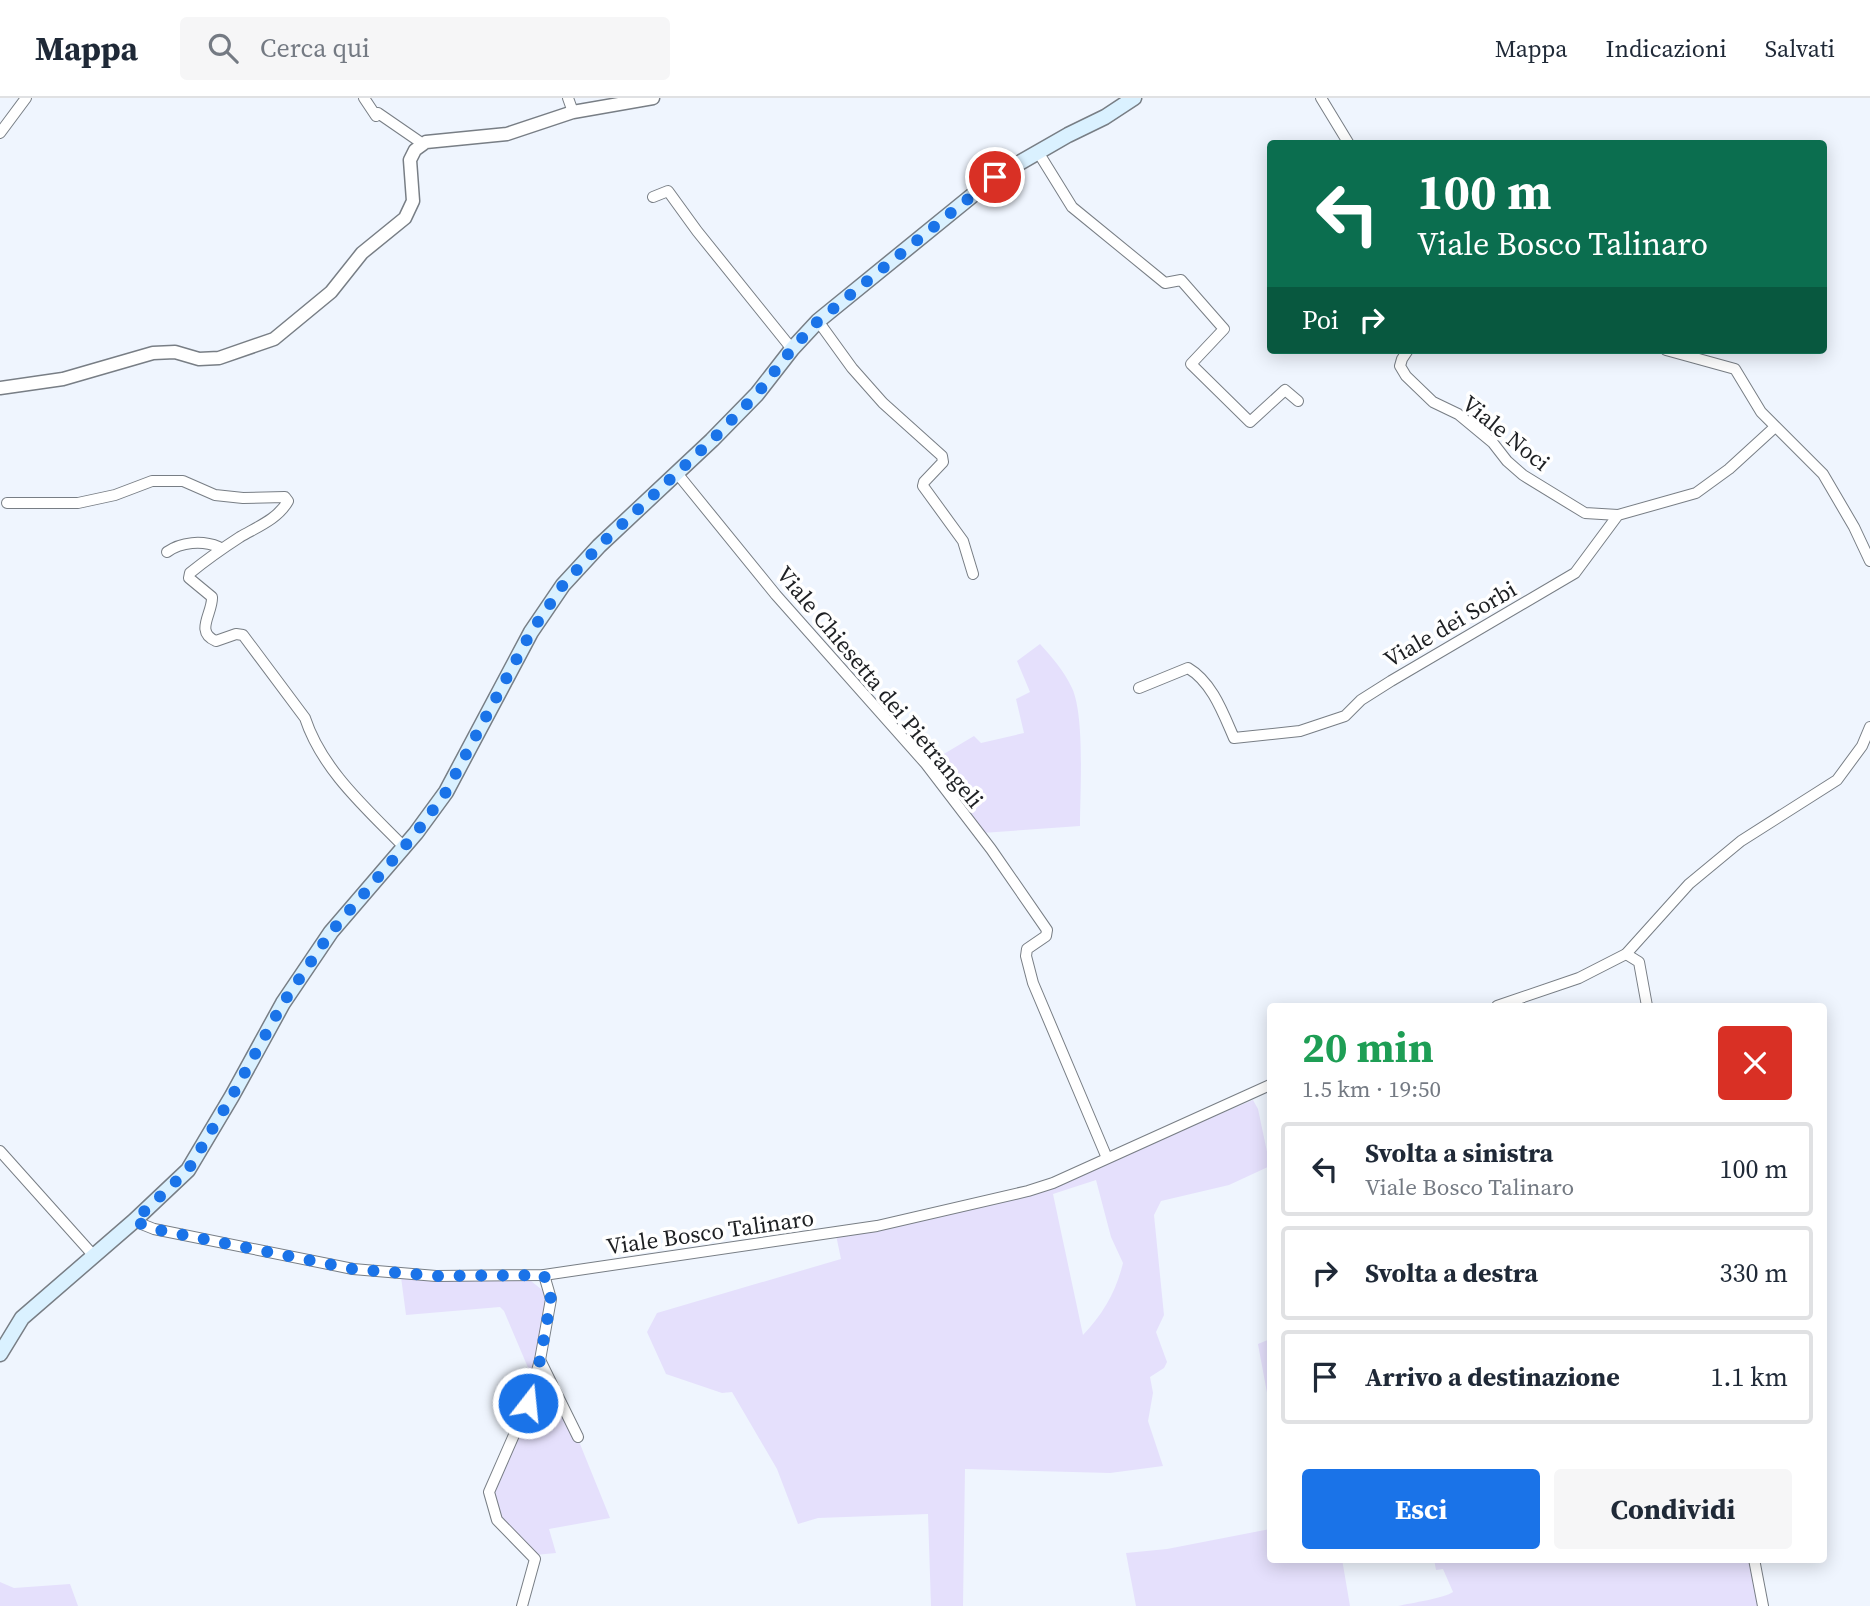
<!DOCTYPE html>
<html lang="it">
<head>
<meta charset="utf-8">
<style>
	:root { --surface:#fff; --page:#f6f6f7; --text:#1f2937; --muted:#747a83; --line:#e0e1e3; --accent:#1a73e8 }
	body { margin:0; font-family:"Source Serif 4",serif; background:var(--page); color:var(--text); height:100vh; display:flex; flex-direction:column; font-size:26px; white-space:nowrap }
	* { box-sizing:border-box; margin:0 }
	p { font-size:23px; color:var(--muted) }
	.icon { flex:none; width:38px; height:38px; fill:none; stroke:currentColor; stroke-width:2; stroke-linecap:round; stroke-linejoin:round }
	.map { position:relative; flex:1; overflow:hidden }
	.side { position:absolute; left:1267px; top:905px; width:560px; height:560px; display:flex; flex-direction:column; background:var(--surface); border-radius:7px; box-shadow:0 4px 18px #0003 }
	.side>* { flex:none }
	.top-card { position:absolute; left:1267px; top:42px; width:560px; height:214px; border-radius:7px; box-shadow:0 4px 18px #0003; background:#0b6e4f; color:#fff; overflow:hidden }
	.pin { position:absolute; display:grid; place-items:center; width:60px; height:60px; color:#fff; margin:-30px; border:4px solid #fff; border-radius:50%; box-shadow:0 2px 7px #0007 }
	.me { position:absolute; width:77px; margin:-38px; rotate:16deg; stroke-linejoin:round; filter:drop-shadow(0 0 5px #0008) }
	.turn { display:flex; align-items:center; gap:24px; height:147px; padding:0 35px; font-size:32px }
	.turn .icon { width:91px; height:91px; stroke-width:2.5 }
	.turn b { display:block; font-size:49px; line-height:60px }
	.then { display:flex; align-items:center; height:66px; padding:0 35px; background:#0003; gap:14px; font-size:26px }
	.round { display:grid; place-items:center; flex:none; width:74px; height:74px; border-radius:7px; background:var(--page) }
	.head { display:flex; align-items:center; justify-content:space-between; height:119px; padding:0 35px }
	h1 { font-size:42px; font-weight:700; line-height:52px; color:#1e9e55 }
	.button { display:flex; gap:14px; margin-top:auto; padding:14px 35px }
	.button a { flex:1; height:80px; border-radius:7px; background:var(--accent); color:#fff; font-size:28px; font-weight:700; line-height:80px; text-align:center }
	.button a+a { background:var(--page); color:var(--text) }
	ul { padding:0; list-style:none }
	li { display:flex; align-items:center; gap:21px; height:94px; margin:0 14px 10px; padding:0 21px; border:4px solid var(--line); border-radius:7px }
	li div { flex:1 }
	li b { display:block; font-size:26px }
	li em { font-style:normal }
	header { display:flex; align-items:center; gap:42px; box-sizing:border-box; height:98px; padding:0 35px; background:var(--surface); border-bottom:2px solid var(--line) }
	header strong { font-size:33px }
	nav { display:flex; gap:38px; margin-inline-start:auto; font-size:24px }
	.search { width:490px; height:63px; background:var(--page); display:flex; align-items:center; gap:18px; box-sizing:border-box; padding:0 24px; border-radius:7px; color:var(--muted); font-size:26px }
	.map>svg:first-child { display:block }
</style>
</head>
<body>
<header>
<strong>Mappa</strong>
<div class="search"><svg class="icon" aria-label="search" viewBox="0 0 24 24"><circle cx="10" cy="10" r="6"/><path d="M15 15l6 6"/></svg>Cerca qui</div>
<nav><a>Mappa</a><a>Indicazioni</a><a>Salvati</a></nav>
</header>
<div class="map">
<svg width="1870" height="1508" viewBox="0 0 1870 1508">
	<rect width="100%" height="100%" fill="#eff5fe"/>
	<g fill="#e5e0fc" fill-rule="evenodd">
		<path d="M1040,546C1052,559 1064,573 1072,590C1085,618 1080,694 1080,728L982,735L932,663L974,638L981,645L1024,635L1016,601L1030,594L1017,563Z"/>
		<path d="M1253,1002L1258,1011L1270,1068L1229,1087L1161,1103L1154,1117L1164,1217L1156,1234L1167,1264L1164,1270L1150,1279L1153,1295L1148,1323L1163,1368L1110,1375L965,1371L963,1508H931L928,1416L818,1420L798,1426L777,1371L732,1294L722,1295L666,1276L647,1234L657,1215L841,1161L836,1137L1052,1087ZM1096,1082L1111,1139L1123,1165C1116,1194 1103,1216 1083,1237L1053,1096Z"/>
		<path d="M401,1179L531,1183L546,1195L548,1212L521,1315L513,1319L529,1272L504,1213L500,1209L406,1217Z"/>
		<path d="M1270,1241V1311L1258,1246Z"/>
		<path d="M541,1271L578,1341L610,1420L549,1431L556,1455L535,1457L500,1419L493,1403L497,1384Z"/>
		<path d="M1270,1431V1461H1342L1350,1508H1136L1126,1455L1167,1451Z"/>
		<path d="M1434,1461H1751L1760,1508H1398C1411,1505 1445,1500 1453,1494L1443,1471L1436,1472Z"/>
		<path d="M0,1484L14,1490L70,1486L78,1508H0Z"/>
	</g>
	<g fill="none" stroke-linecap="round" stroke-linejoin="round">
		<defs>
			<g id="minor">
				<path d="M364,0L376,18L378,15L423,46"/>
				<path d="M568,0L573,14"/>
				<path d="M1321,0L1349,46"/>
				<path d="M0,35L26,0"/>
				<path d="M1038,54L1072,109L1165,185L1181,182L1224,231L1191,266L1250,324L1285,292L1298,303"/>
				<path d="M653,99L668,93L697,133L792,251"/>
				<path d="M818,223L852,270L883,305L942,358L943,364L924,384L923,388L963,443L973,476"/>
				<path d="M1408,252L1402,261L1400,268L1406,278L1433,304L1458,316L1493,345L1507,363L1523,377L1585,415L1618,417"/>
				<path d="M1666,252L1735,271L1761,314L1823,376L1854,429L1870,463"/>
				<path d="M676,374L776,497L926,666L991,751L1047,832L1046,838L1027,851L1026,858L1033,885L1107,1060"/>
				<path d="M7,405H78L115,397L152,383H183L215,397L243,400L285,399L288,403C278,421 257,429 240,439C223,450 206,462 190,475L189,480L212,499C213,515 194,534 216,543L236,536L243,537L305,620C322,672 367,711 404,749"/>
				<path d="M167,454C181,444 202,442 219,449L217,454"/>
				<path d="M1139,590L1188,570C1212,584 1223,615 1234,640L1300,633L1345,618L1361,602L1391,583L1575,475L1618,417L1696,395L1729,371L1775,329"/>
				<path d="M1626,856L1639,864L1647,908"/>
				<path d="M1497,908L1579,880L1626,856L1689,786L1741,743L1837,682L1862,648L1870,629"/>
				<path d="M0,1053L94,1158"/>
				<path d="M134,1123L154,1131L353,1171L436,1178L544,1177L877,1128L1028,1093L1053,1085L1270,987"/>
				<path d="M540,1262L578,1339"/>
				<path d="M1754,1461L1763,1508"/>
				<path d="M522,1508L535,1461L497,1422L489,1394L528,1305L540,1262L551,1201L544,1177"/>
			</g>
			<path id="tertiary" d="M0,290L63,281L153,255L175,254L199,261L219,260L274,241L331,194L362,155L405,120L413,103L410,62L415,52L426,44L507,36L573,14L653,0"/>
			<path id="secondary" d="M0,1256L22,1220L134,1123L188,1072L232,998L283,905L331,834L416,735L446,694L531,534L563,487L599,448L712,342L757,296L792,251L818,223L995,79L1068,37L1105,19L1134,0"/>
		</defs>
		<use href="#minor" stroke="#787e85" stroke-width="12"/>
		<use href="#tertiary" stroke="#787e85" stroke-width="15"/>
		<use href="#secondary" stroke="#787e85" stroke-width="17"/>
		<use href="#minor" stroke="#fff" stroke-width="10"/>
		<use href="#tertiary" stroke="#fff" stroke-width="12"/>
		<use href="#secondary" stroke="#daf1ff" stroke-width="14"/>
	</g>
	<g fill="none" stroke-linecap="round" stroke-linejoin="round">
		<path stroke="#1a73e8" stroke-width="12" stroke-dasharray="0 21.6" d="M528,1305L540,1262L551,1201L544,1177L436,1178L353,1171L154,1131L134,1123L188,1072L232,998L283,905L331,834L416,735L446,694L531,534L563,487L599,448L712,342L757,296L792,251L818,223L995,79"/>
	</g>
	<g text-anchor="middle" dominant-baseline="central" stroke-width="7" stroke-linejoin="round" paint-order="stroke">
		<g font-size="23" fill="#1e2023" stroke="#fff">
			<text transform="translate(1506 335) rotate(39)">Viale Noci</text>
			<text transform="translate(1450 526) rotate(-30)">Viale dei Sorbi</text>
			<text transform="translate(880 589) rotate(50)">Viale Chiesetta dei Pietrangeli</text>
			<text transform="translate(710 1134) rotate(-8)">Viale Bosco Talinaro</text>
		</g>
	</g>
</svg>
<div class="pin" style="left:995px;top:79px;background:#d93025"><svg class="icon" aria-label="arrive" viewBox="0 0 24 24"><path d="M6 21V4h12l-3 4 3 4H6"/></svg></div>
<svg class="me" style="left:528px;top:1305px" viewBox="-20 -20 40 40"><circle r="17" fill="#1a73e8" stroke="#fff" stroke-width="3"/><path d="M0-11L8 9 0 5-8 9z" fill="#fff"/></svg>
<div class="top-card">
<div class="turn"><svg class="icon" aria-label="left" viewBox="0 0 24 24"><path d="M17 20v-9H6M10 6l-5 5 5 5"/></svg><div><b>100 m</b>Viale Bosco Talinaro</div></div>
<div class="then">Poi<svg class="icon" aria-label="right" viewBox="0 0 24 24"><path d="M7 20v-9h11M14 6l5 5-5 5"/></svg></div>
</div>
<section class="side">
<div class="head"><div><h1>20 min</h1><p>1.5 km · 19:50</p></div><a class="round" style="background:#d93025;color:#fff"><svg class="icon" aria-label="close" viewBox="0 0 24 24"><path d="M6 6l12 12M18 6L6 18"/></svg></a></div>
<ul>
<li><svg class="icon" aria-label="left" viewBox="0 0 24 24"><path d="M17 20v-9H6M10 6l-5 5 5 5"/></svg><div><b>Svolta a sinistra</b><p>Viale Bosco Talinaro</p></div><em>100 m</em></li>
<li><svg class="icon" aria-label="right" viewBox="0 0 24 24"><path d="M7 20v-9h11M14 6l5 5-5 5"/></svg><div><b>Svolta a destra</b></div><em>330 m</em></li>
<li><svg class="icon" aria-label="arrive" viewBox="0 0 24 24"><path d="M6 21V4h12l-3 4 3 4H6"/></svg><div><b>Arrivo a destinazione</b></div><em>1.1 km</em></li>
</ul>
<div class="button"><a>Esci</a><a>Condividi</a></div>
</section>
</div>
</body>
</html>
